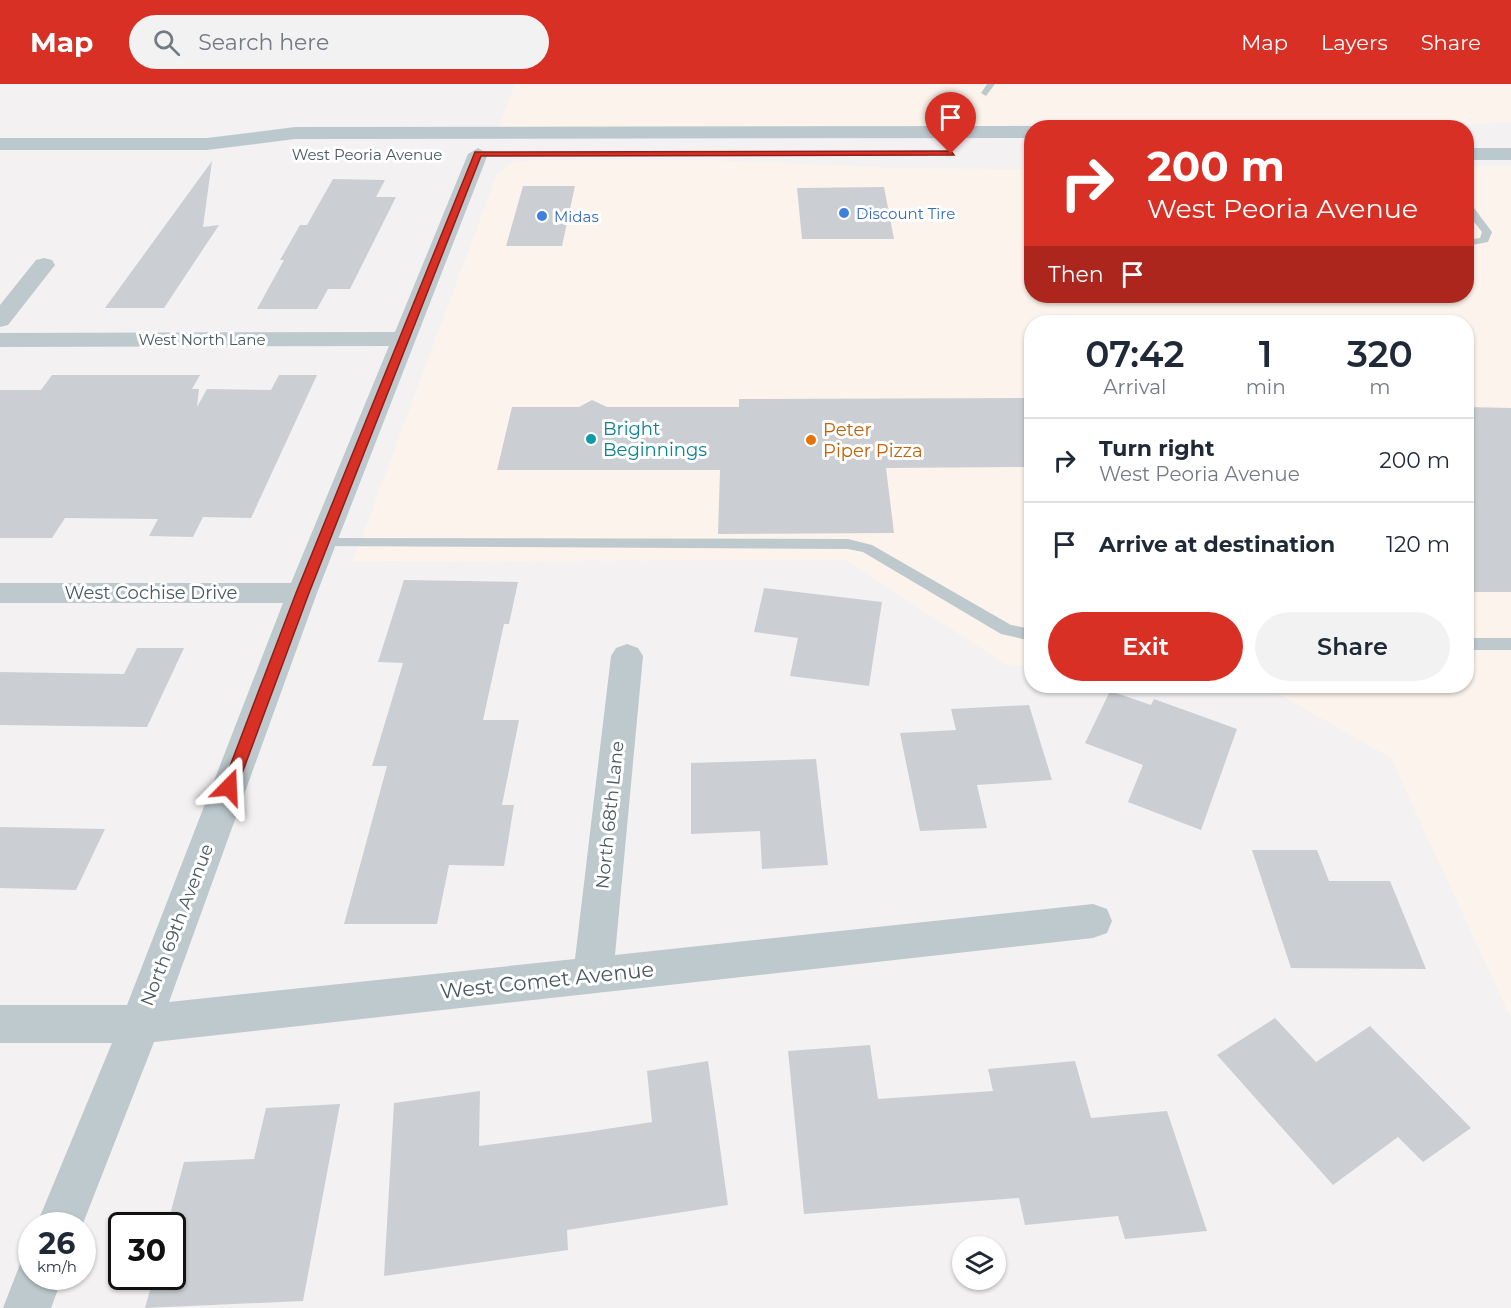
<!DOCTYPE html>
<html lang="en">
<head>
<meta charset="utf-8">
<style>
	:root { --surface:#fff; --page:#f2f2f3; --text:#1f2937; --muted:#747a83; --line:#e0e1e3; --accent:#d93025 }
	body { margin:0; font-family:Montserrat,sans-serif; background:var(--page); color:var(--text); height:100vh; display:flex; flex-direction:column; font-size:22px; white-space:nowrap }
	* { box-sizing:border-box; margin:0 }
	p { font-size:20px; color:var(--muted) }
	.icon { flex:none; width:33px; height:33px; fill:none; stroke:currentColor; stroke-width:2; stroke-linecap:round; stroke-linejoin:round }
	.map { position:relative; flex:1; overflow:hidden }
	.side { position:absolute; left:1024px; top:231px; width:450px; height:378px; display:flex; flex-direction:column; background:var(--surface); border-radius:24px; box-shadow:0 2px 4px #0004 }
	.side>* { flex:none }
	.guide { position:absolute; left:1024px; top:36px; width:450px; height:183px; border-radius:24px; box-shadow:0 2px 4px #0004; background:#d93025; color:#fff; overflow:hidden }
	.buttons { position:absolute; left:952px; top:1152px; display:grid; gap:12px }
	.buttons a { display:grid; place-items:center; width:54px; height:54px; border-radius:50%; background:var(--surface); box-shadow:0 2px 4px #0004; font-size:30px }
	.speed { position:absolute; left:18px; top:1128px; display:flex; gap:12px; font-size:30px; font-weight:700; text-align:center }
	.speed>* { display:grid; place-content:center; width:78px; height:78px; border-radius:50%; background:var(--surface); box-shadow:0 2px 4px #0004; line-height:1 }
	.speed small { font-size:15px; font-weight:400 }
	.speed .limit { border:3px solid #111; border-radius:9px; background:#fff; color:#111 }
	.pin { position:absolute; display:grid; place-items:center; width:51px; height:51px; color:#fff; margin:-62px -26px; border-radius:50% 50% 50% 0; rotate:-45deg; box-shadow:0 0 6px #0007 }
	.pin .icon { rotate:45deg }
	.me { position:absolute; width:66px; margin:-33px; rotate:21deg; stroke-linejoin:round; filter:drop-shadow(0 0 4px #0008) }
	.turn { display:flex; align-items:center; gap:21px; height:126px; padding:0 24px; font-size:27px }
	.turn .icon { width:78px; height:78px; stroke-width:2.5 }
	.turn b { display:block; font-size:42px; line-height:51px }
	.then { display:flex; align-items:center; height:57px; padding:0 24px; background:#0003; gap:12px; font-size:22px }
	.eta { display:flex; justify-content:space-evenly; align-items:center; height:102px; text-align:center }
	.eta b { font-size:36px; font-weight:600; line-height:42px }
	.primary-button { display:flex; gap:12px; margin-top:auto; padding:12px 24px }
	.primary-button a { flex:1; height:69px; border-radius:36px; background:var(--accent); color:#fff; font-size:24px; font-weight:600; line-height:69px; text-align:center }
	.primary-button a+a { background:var(--page); color:var(--text) }
	ul { padding:0; list-style:none }
	li { display:flex; align-items:center; gap:18px; height:84px; padding:0 24px; border-top:2px solid var(--line) }
	li div { flex:1 }
	li b { display:block; font-size:22px }
	li em { font-style:normal }
	header { display:flex; align-items:center; gap:36px; box-sizing:border-box; height:84px; padding:0 30px; background:var(--accent); color:#fff }
	header strong { font-size:28px }
	nav { display:flex; gap:33px; margin-inline-start:auto; font-size:21px }
	.search { width:420px; height:54px; background:var(--page); display:flex; align-items:center; gap:15px; box-sizing:border-box; padding:0 21px; border-radius:33px; color:var(--muted); font-size:22px }
	.map>svg:first-child { display:block }
</style>
</head>
<body>
<header>
<strong>Map</strong>
<div class="search"><svg class="icon" aria-label="search" viewBox="0 0 24 24"><circle cx="10" cy="10" r="6"/><path d="M15 15l6 6"/></svg>Search here</div>
<nav><a>Map</a><a>Layers</a><a>Share</a></nav>
</header>
<div class="map">
<svg width="1511" height="1224" viewBox="0 0 1511 1224">
	<rect width="100%" height="100%" fill="#f3f1f2"/>
	<g fill="#fcf4ec">
		<path d="M515,0H1511V38L1466,41H1379L1265,36H1090L987,42L499,43Z"/>
		<path d="M536,76H707L894,84L1032,85V212H1467V82H1511V934L1391,674L1265,602H1467V238H1032V581L1008,582L846,476L353,477L497,90L511,79Z"/>
	</g>
	<g fill="#cbcfd3">
		<path d="M212,77L203,143L219,141L164,224H105Z"/>
		<path d="M333,95L385,96L376,113H396L350,205H328L317,225H257L284,176H280L300,141H307Z"/>
		<path d="M523,102H575L562,162H506Z"/>
		<path d="M884,103L894,155H802L797,104Z"/>
		<path d="M52,291H200L192,305H199L197,323L207,305L271,306L279,291H317L251,434L203,433L193,453L149,452L158,435L65,434L52,454H0V306H41Z"/>
		<path d="M1032,314V383L886,384L894,449L718,450L720,386H497L512,323H579L592,316L607,323H739V315Z"/>
		<path d="M1467,323L1511,324V508H1467Z"/>
		<path d="M404,496L518,498L509,540H504L483,636H519L502,721H514L504,782L449,781L437,840H344L387,682H372L403,579L378,578Z"/>
		<path d="M764,504L882,518L869,602L790,592L798,554L754,548Z"/>
		<path d="M137,564H184L147,643L0,641V588L124,590Z"/>
		<path d="M1110,607L1151,621L1154,615L1237,645L1201,746L1128,718L1143,681L1085,659Z"/>
		<path d="M1029,621L1052,696L977,701L987,744L920,747L900,649L956,646L951,625Z"/>
		<path d="M816,675L828,781L762,785L760,747L691,750V679Z"/>
		<path d="M0,743L105,745L76,806L0,804Z"/>
		<path d="M1252,766H1317L1329,797H1390L1426,885L1291,884Z"/>
		<path d="M1275,934L1316,978L1370,942L1471,1044L1423,1078L1398,1053L1333,1101L1217,971Z"/>
		<path d="M870,961L878,1015L993,1007L988,985L1075,977L1091,1034L1167,1027L1207,1147L1125,1155L1118,1132L1025,1141L1019,1114L804,1130L788,967Z"/>
		<path d="M708,977L728,1121L567,1146L568,1166L384,1192L394,1019L480,1007L479,1062L587,1048L652,1038L647,987Z"/>
		<path d="M340,1020L303,1217L145,1224L154,1192H172V1142H167L184,1078L254,1075L266,1024Z"/>
	</g>
	<g fill="none" stroke-linecap="round" stroke-linejoin="round">
		<g fill="#bdc9cd" fill-rule="evenodd">
			<path d="M987,0H995L986,12L981,9Z"/>
			<path d="M1467,119L1471,120L1492,148L1488,158L1467,162V156L1480,154L1482,148L1467,129Z"/>
			<path d="M323,454L848,455L872,461L1011,541L1032,545V557L1001,550L863,468L848,465L318,462L316,459Z"/>
			<rect x="1467" y="554" width="44" height="12"/>
		</g>
		<g fill="#bdc9cd" fill-rule="evenodd">
			<path d="M478,64L488,70L317,509L169,918L575,875L611,572L616,564L627,560L638,564L643,572L615,871L1093,820L1107,825L1112,837L1107,849L1093,854L154,958L82,1142H36L112,959H0V921H127L283,519H0V499H291L389,262L0,263V249L395,248L468,70Z"/>
			<path d="M44,174L52,176L55,181L8,241L0,243V221L36,176Z"/>
			<path d="M32,1171V1192H63L51,1224H3L22,1175Z"/>
		</g>
		<g fill="#bbc9cf" fill-rule="evenodd">
			<path d="M1032,42L1037,44H1032V54L295,55L207,66H0V54H207L295,43Z"/>
			<rect x="1467" y="64" width="44" height="12"/>
		</g>
	</g>
	<path fill="#d93025" stroke="#8d1f18" stroke-width="1.5" d="M951,67L954,71L481,72L309,509L237,703L235,707H224L222,703L296,509L475,68Z"/>
	<g fill="#3f7fe0" stroke="#fff" stroke-width="2">
		<circle cx="844" cy="129" r="6"/>
		<circle cx="542" cy="132" r="6"/>
	</g>
	<circle fill="#0f9aa8" stroke="#fff" stroke-width="2" cx="591" cy="355" r="6"/>
	<circle fill="#e8710a" stroke="#fff" stroke-width="2" cx="811" cy="356" r="6"/>
	<g text-anchor="middle" dominant-baseline="central" stroke-width="6" stroke-linejoin="round" paint-order="stroke">
		<g font-size="15" fill="#49595e" stroke="#fff">
			<text x="367" y="70">West Peoria Avenue</text>
			<text x="202" y="255">West North Lane</text>
		</g>
		<g font-size="15" fill="#366cbe" stroke="#fff" text-anchor="start">
			<text x="856" y="129">Discount Tire</text>
			<text x="554" y="132">Midas</text>
		</g>
		<g font-size="18" fill="#0d838f" stroke="#fff" text-anchor="start">
			<text x="603" y="345">Bright<tspan x="603" dy="21">Beginnings</tspan></text>
		</g>
		<g font-size="18" fill="#c56008" stroke="#fff" text-anchor="start">
			<text x="823" y="346">Peter<tspan x="823" dy="21">Piper Pizza</tspan></text>
		</g>
		<g font-size="18" fill="#49595e" stroke="#fff">
			<text x="151" y="509">West Cochise Drive</text>
			<text transform="translate(610 731) rotate(-84)">North 68th Lane</text>
			<text transform="translate(177 841) rotate(-69)">North 69th Avenue</text>
		</g>
		<g font-size="21" fill="#49595e" stroke="#fff">
			<text transform="translate(547 896) rotate(-6)">West Comet Avenue</text>
		</g>
	</g>
</svg>
<div class="buttons">
<a><svg class="icon" aria-label="layers" viewBox="0 0 24 24"><path d="M12 4l9 5-9 5-9-5zM3 14l9 5 9-5"/></svg></a>
</div>
<div class="speed"><div>26<small>km/h</small></div><div class="limit">30</div></div>
<div class="pin" style="left:951px;top:70px;background:#d93025"><svg class="icon" aria-label="arrive" viewBox="0 0 24 24"><path d="M6 21V4h12l-3 4 3 4H6"/></svg></div>
<svg class="me" style="left:229px;top:703px" viewBox="-20 -20 40 40"><path d="M0-17L14 15 0 8-14 15z" fill="#d93025" stroke="#fff" stroke-width="4"/></svg>
<div class="guide">
<div class="turn"><svg class="icon" aria-label="right" viewBox="0 0 24 24"><path d="M7 20v-9h11M14 6l5 5-5 5"/></svg><div><b>200 m</b>West Peoria Avenue</div></div>
<div class="then">Then<svg class="icon" aria-label="arrive" viewBox="0 0 24 24"><path d="M6 21V4h12l-3 4 3 4H6"/></svg></div>
</div>
<section class="side">
<div class="eta">
<div><b>07:42</b><p>Arrival</p></div>
<div><b>1</b><p>min</p></div>
<div><b>320</b><p>m</p></div>
</div>
<ul>
<li><svg class="icon" aria-label="right" viewBox="0 0 24 24"><path d="M7 20v-9h11M14 6l5 5-5 5"/></svg><div><b>Turn right</b><p>West Peoria Avenue</p></div><em>200 m</em></li>
<li><svg class="icon" aria-label="arrive" viewBox="0 0 24 24"><path d="M6 21V4h12l-3 4 3 4H6"/></svg><div><b>Arrive at destination</b></div><em>120 m</em></li>
</ul>
<div class="primary-button"><a>Exit</a><a>Share</a></div>
</section>
</div>
</body>
</html>
